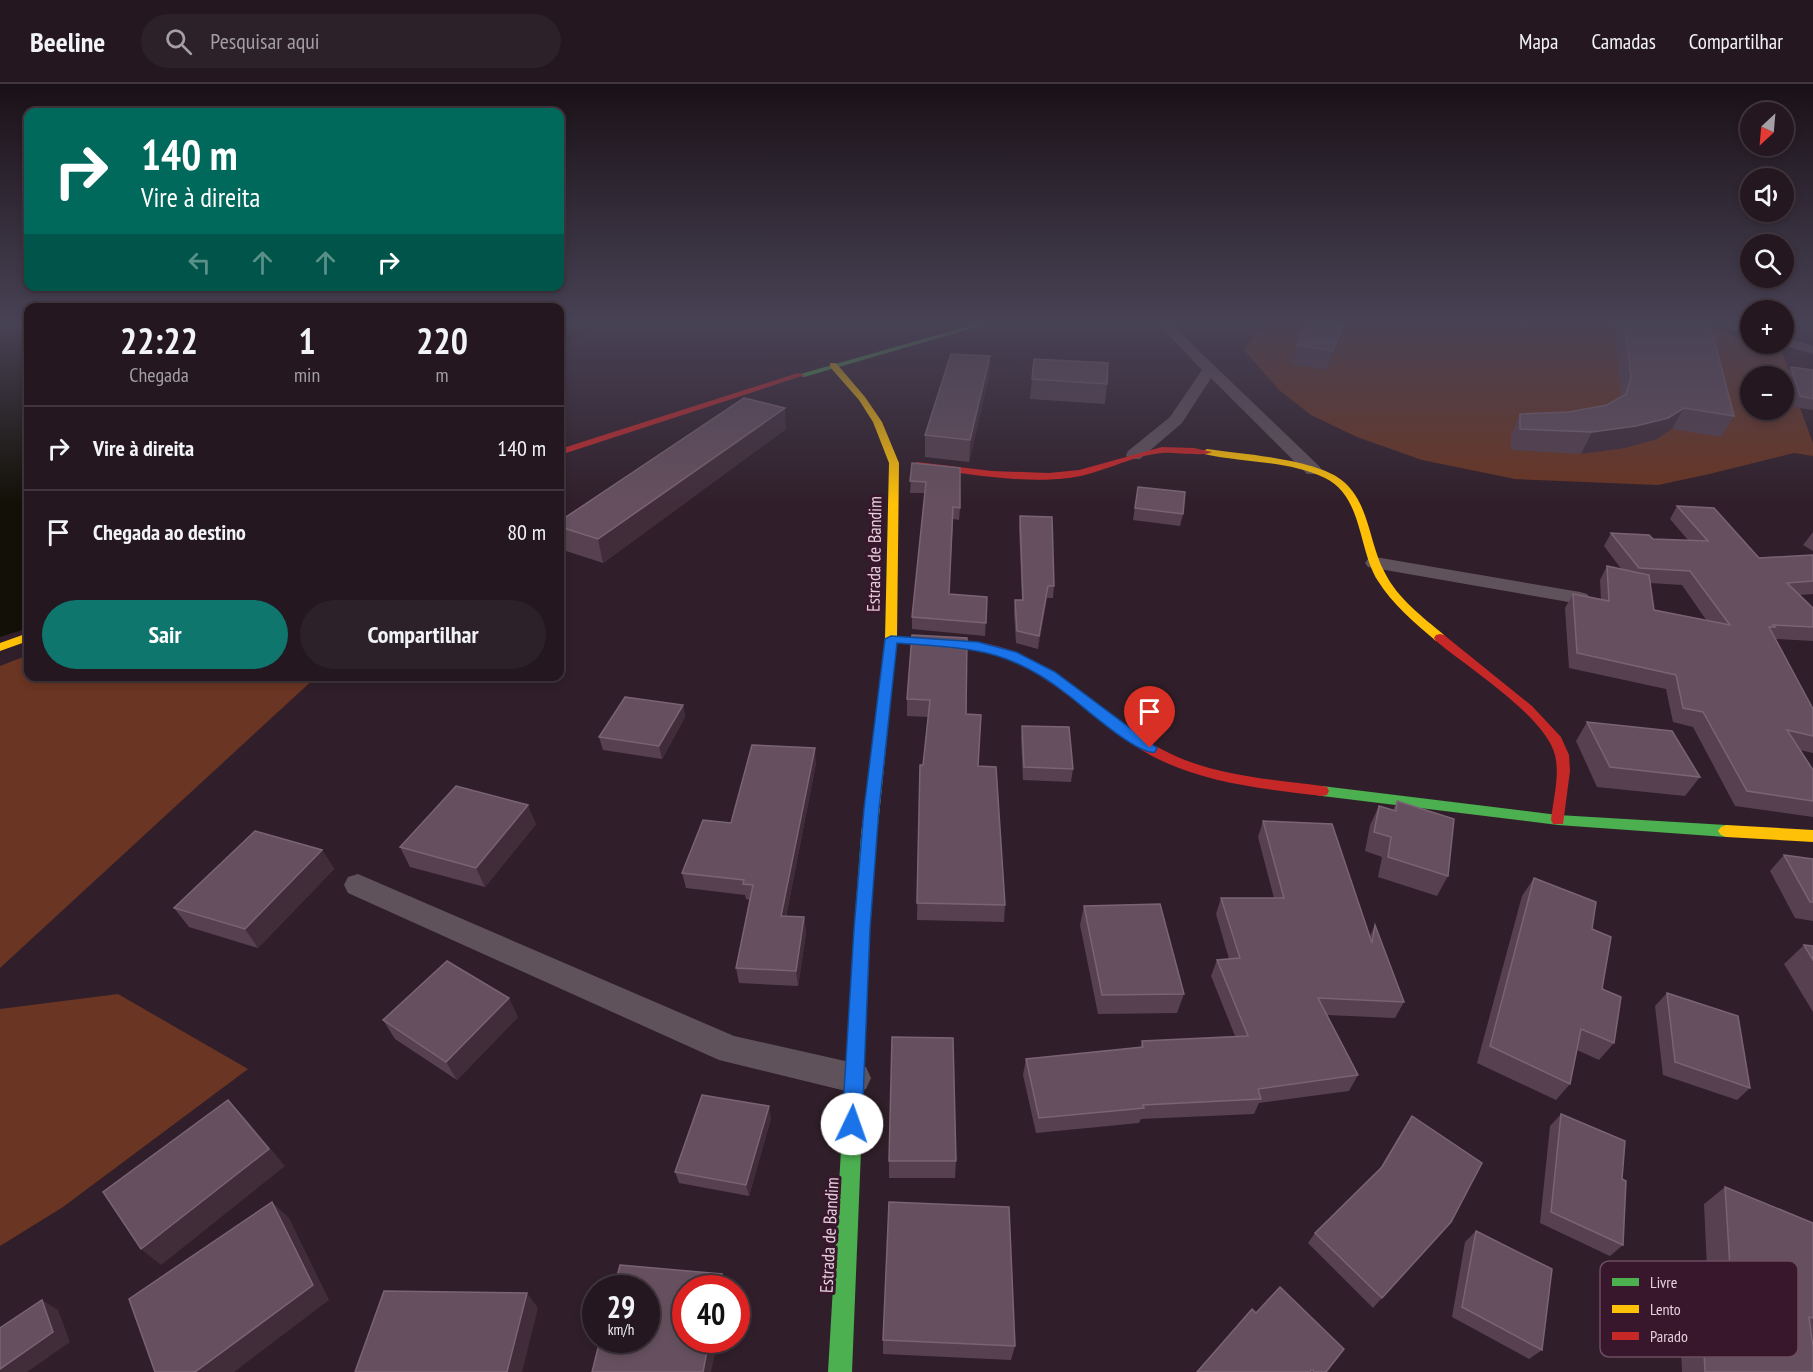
<!DOCTYPE html>
<html lang="pt">
<head>
<meta charset="utf-8">
<style>
	:root { --surface:#241720; --page:#2c2029; --text:#f1f3f6; --muted:#a39fa5; --line:#41363e; --accent:#0f766e }
	body { margin:0; font-family:"PT Sans Narrow",sans-serif; background:var(--page); color:var(--text); height:100vh; display:flex; flex-direction:column; font-size:22px; white-space:nowrap }
	* { box-sizing:border-box; margin:0 }
	p { font-size:20px; color:var(--muted) }
	.icon { flex:none; width:33px; height:33px; fill:none; stroke:currentColor; stroke-width:2; stroke-linecap:round; stroke-linejoin:round }
	.map { position:relative; flex:1; overflow:hidden }
	.drawer { position:absolute; left:24px; top:219px; width:540px; height:378px; display:flex; flex-direction:column; background:var(--surface); border-radius:12px; box-shadow:0 3px 9px #0003,0 0 0 2px var(--line) }
	.drawer>* { flex:none }
	.hud { position:absolute; left:24px; top:24px; width:540px; height:183px; border-radius:12px; box-shadow:0 3px 9px #0003,0 0 0 2px var(--line); background:#00695c; color:#fff; overflow:hidden }
	.needle { width:39px; rotate:206deg }
	.tools { position:absolute; left:1740px; top:18px; display:grid; gap:12px }
	.tools a { display:grid; place-items:center; width:54px; height:54px; border-radius:50%; background:var(--surface); box-shadow:0 3px 9px #0003,0 0 0 2px var(--line); font-size:30px }
	.speed { position:absolute; left:582px; top:1191px; display:flex; gap:12px; font-size:30px; font-weight:700; text-align:center }
	.speed>* { display:grid; place-content:center; width:78px; height:78px; border-radius:50%; background:var(--surface); box-shadow:0 3px 9px #0003,0 0 0 2px var(--line); line-height:1 }
	.speed small { font-size:15px; font-weight:400 }
	.speed .limit { border:9px solid #d22; background:#fff; color:#111 }
	.pin { position:absolute; display:grid; place-items:center; width:51px; height:51px; color:#fff; margin:-62px -26px; border-radius:50% 50% 50% 0; rotate:-45deg; box-shadow:0 0 6px #0007 }
	.pin .icon { rotate:45deg }
	.me { position:absolute; width:66px; margin:-33px; rotate:3deg; stroke-linejoin:round; filter:drop-shadow(0 0 4px #0008) }
	.turn { display:flex; align-items:center; gap:21px; height:126px; padding:0 18px; font-size:27px }
	.turn .icon { width:78px; height:78px; stroke-width:2.5 }
	.turn b { display:block; font-size:42px; line-height:51px }
	.lanes { display:flex; align-items:center; height:57px; padding:0 18px; background:#0003; justify-content:center; gap:30px; direction:ltr }
	.lanes .off { opacity:.35 }
	.eta { display:flex; justify-content:space-evenly; align-items:center; height:102px; text-align:center }
	.eta b { font-size:36px; font-weight:700; line-height:42px }
	.button { display:flex; gap:12px; margin-top:auto; padding:12px 18px }
	.button a { flex:1; height:69px; border-radius:36px; background:var(--accent); color:#fff; font-size:24px; font-weight:700; line-height:69px; text-align:center }
	.button a+a { background:var(--page); color:var(--text) }
	ul { padding:0; list-style:none }
	li { display:flex; align-items:center; gap:18px; height:84px; padding:0 18px; border-top:2px solid var(--line) }
	li div { flex:1 }
	li b { display:block; font-size:22px }
	li em { font-style:normal }
	header { display:flex; align-items:center; gap:36px; box-sizing:border-box; height:84px; padding:0 30px; background:var(--surface); border-bottom:2px solid var(--line) }
	header strong { font-size:28px }
	nav { display:flex; gap:33px; margin-inline-start:auto; font-size:21px }
	.search { width:420px; height:54px; background:var(--page); display:flex; align-items:center; gap:15px; box-sizing:border-box; padding:0 21px; border-radius:33px; color:var(--muted); font-size:22px }
	.map>svg:first-child { display:block }
</style>
</head>
<body>
<header>
<strong>Beeline</strong>
<div class="search"><svg class="icon" aria-label="search" viewBox="0 0 24 24"><circle cx="10" cy="10" r="6"/><path d="M15 15l6 6"/></svg>Pesquisar aqui</div>
<nav><a>Mapa</a><a>Camadas</a><a>Compartilhar</a></nav>
</header>
<div class="map">
<svg width="1813" height="1288" viewBox="0 0 1813 1288">
	<rect width="100%" height="100%" fill="#301f2a"/>
	<g fill="#6a3522" fill-rule="evenodd">
		<path d="M1262,240H1708L1756,263L1781,266L1792,294H1785L1794,323L1800,324L1813,359V372L1794,369L1705,391L1658,401L1515,395L1422,376L1357,353L1311,331L1279,306L1244,266ZM1750,292H1784V326H1750Z"/>
		<path d="M28,571V592L316,593L0,884V582Z"/>
		<path d="M118,910L248,985L63,1123L0,1162V925Z"/>
	</g>
	<g fill="#131007">
		<path d="M0,240H28V544L0,553Z"/>
		<path d="M560,240H598L594,244L560,264Z"/>
	</g>
	<g fill="none" stroke-linecap="round" stroke-linejoin="round">
		<g fill="#60525b" fill-rule="evenodd">
			<path d="M1158,240H1171L1319,382L1322,386L1319,390H1307L1211,294L1182,339L1140,375H1128L1126,371L1128,367L1170,333L1202,286Z"/>
			<path d="M1726,240L1750,242V250L1727,243Z"/>
			<path d="M1784,253L1813,262V270L1779,260H1784Z"/>
			<path d="M1375,473L1580,508L1587,510L1590,514L1587,518L1580,520L1368,483L1365,479L1368,475Z"/>
			<path d="M358,790L734,952L854,979L866,983L871,994L866,1005L854,1009L719,976L348,809L344,801L348,793Z"/>
		</g>
		<g fill="#4caf50" fill-rule="evenodd">
			<path d="M976,240H987L804,293L797,291Z"/>
			<path d="M1322,702L1558,731L1726,741L1731,743L1734,747L1731,751L1726,753L1558,741L1322,712L1317,711L1315,707L1317,703Z"/>
			<path d="M869,745L874,747L877,751L870,845L852,1288H828L854,845L861,751L864,747Z"/>
		</g>
		<g fill="#ffc107" fill-rule="evenodd">
			<path d="M830,279H836L865,313L882,338L899,379L897,555L877,751L874,755H864L861,751L885,555L889,379L873,338L859,316L830,283Z"/>
			<path d="M1207,365C1241,370 1319,375 1344,398C1370,421 1369,460 1385,489C1398,515 1423,533 1444,551L1446,554L1444,557H1436C1415,539 1393,521 1378,497C1358,466 1363,412 1325,394C1287,376 1244,379 1204,370L1202,368Z"/>
			<path d="M28,549V557L0,567V559Z"/>
			<path d="M1726,741L1813,746V758L1726,753L1721,751L1718,747L1721,743Z"/>
		</g>
		<g fill="#c62828" fill-rule="evenodd">
			<path d="M798,289L805,291L560,371V365Z"/>
			<path d="M1162,363L1194,364L1212,368C1204,373 1174,368 1162,369C1130,372 1101,390 1069,394C1019,400 967,389 917,384L912,381L917,378L992,387L1049,389L1079,386Z"/>
			<path d="M1440,550L1444,551L1532,622L1561,653L1569,671L1570,687L1563,740H1553L1551,736C1553,716 1560,692 1555,671C1545,632 1467,583 1436,557L1434,554L1436,551Z"/>
			<path d="M922,553C951,555 980,556 1007,565C1067,586 1108,637 1163,666C1212,692 1269,695 1322,702L1327,703L1329,707L1327,711L1322,712C1257,704 1190,698 1135,662C1089,632 1051,590 999,571C972,561 944,566 918,560L916,557Z"/>
		</g>
	</g>
	<g fill="#574150" fill-rule="evenodd">
		<path d="M1346,240L1327,286L1292,280L1297,261Z"/>
		<path d="M1610,240H1710L1734,332L1721,353L1672,345L1657,355L1625,364L1581,370L1511,366V351L1520,330L1569,328L1607,321L1621,313L1615,248Z"/>
		<path d="M990,272L989,292L969,378L925,373V351Z"/>
		<path d="M1791,283L1813,286V326L1794,323L1785,293Z"/>
		<path d="M1032,295L1107,300L1105,320L1030,315Z"/>
		<path d="M786,345L603,479L560,465V437Z"/>
		<path d="M912,379L960,424L959,436L953,435L949,510L987,513L985,552L912,545V533L925,409H910Z"/>
		<path d="M1138,403L1183,430L1180,442L1133,436Z"/>
		<path d="M1677,422L1759,474L1813,471V510L1800,511L1813,524V557L1776,555L1813,625V669L1800,666L1813,686V733L1735,722L1693,643L1673,638L1666,605L1569,584L1565,524L1573,510L1601,515L1600,496L1607,482L1622,486L1604,462L1611,449L1653,455L1688,456L1670,435ZM1650,499L1682,501L1707,537L1654,526Z"/>
		<path d="M1020,432L1054,502L1053,514H1047L1038,565L1016,559L1014,528L1015,516H1022L1019,444Z"/>
		<path d="M1813,448V467L1803,461Z"/>
		<path d="M912,551L966,630L978,682L1005,821L1004,838L917,836L920,681H923L928,633L907,632V615Z"/>
		<path d="M683,621L685,633L662,675L603,666L599,653Z"/>
		<path d="M1587,638L1700,693L1685,712L1597,703L1576,657Z"/>
		<path d="M1022,642L1073,685L1071,698L1023,696L1021,655Z"/>
		<path d="M816,679L786,833H804L806,849L798,902L739,899L736,884L750,816L746,815L745,811L686,804L682,789L731,739Z"/>
		<path d="M1397,717L1448,792L1437,812L1378,793L1382,773L1365,767L1370,741L1379,722L1393,726Z"/>
		<path d="M1263,737L1370,852L1375,841L1404,918L1395,934L1327,931L1358,991L1349,1007L1259,1019L1254,1030L1141,1035L1139,1039L1036,1049L1023,991L1026,975L1140,964L1142,957L1235,952L1211,892L1217,876L1229,875L1216,830L1221,814H1274L1258,753Z"/>
		<path d="M536,740L485,803L410,783L400,763Z"/>
		<path d="M322,766L334,785L258,864L189,843L174,824Z"/>
		<path d="M1784,771L1813,775V837L1795,834L1770,787Z"/>
		<path d="M1534,794L1592,845L1614,959L1599,976L1577,966L1570,1000L1556,1016L1477,979L1522,812Z"/>
		<path d="M1084,822L1184,910L1177,929L1098,930L1080,841Z"/>
		<path d="M1804,861L1813,862V928L1784,880Z"/>
		<path d="M1667,909L1750,1004L1737,1016L1663,991L1655,922Z"/>
		<path d="M518,933L457,996L395,955L383,936Z"/>
		<path d="M1561,1030L1622,1095L1623,1161L1610,1172L1540,1139L1550,1042Z"/>
		<path d="M1412,1032L1451,1138L1373,1224L1308,1159L1315,1149L1379,1086L1404,1044Z"/>
		<path d="M771,1034L749,1112L679,1099L675,1088Z"/>
		<path d="M889,1077H956L955,1094H889Z"/>
		<path d="M1725,1103L1813,1139V1288H1682L1679,1218L1701,1203L1708,1206L1704,1120Z"/>
		<path d="M1476,1147L1542,1266L1529,1275L1452,1233L1465,1158Z"/>
		<path d="M883,1256L1015,1262L1011,1276L883,1270Z"/>
	</g>
	<g fill="#412d3a">
		<path d="M1344,240H1346L1327,286L1333,267Z"/>
		<path d="M990,272L989,292L969,378L970,356Z"/>
		<path d="M785,324L786,345L603,479L598,455Z"/>
		<path d="M1684,324L1672,345L1657,355L1625,364L1581,370L1592,348Z"/>
		<path d="M1048,502L1047,514L1038,565L1039,552Z"/>
		<path d="M683,621L685,633L662,675L659,662Z"/>
		<path d="M815,664L816,679L783,848L781,832Z"/>
		<path d="M528,721L536,740L485,803L476,784Z"/>
		<path d="M322,766L334,785L258,864L245,845Z"/>
		<path d="M804,833L806,849L798,902L796,887Z"/>
		<path d="M509,914L518,933L457,996L446,978Z"/>
		<path d="M228,1016L245,1034L285,1082L161,1181L141,1165Z"/>
		<path d="M769,1022L771,1034L749,1112L746,1101Z"/>
		<path d="M272,1118L289,1134L329,1216L234,1288H195Z"/>
		<path d="M722,1190L727,1204H720Z"/>
		<path d="M527,1209L538,1224L522,1288H507Z"/>
		<path d="M42,1216L58,1226L70,1258L27,1288H0V1285Z"/>
		<path d="M709,1256H718L711,1288H703Z"/>
	</g>
	<g fill="#66505f" stroke="#7a6473" stroke-width="1.5">
		<path d="M1307,240H1344L1333,267L1297,261Z"/>
		<path d="M1625,240H1710L1734,332L1684,324L1668,334L1636,342L1592,348L1520,345V330L1569,328L1607,321L1626,310L1631,294Z"/>
		<path d="M951,270L990,272L970,356L925,351Z"/>
		<path d="M1034,275L1108,279L1107,300L1032,295Z"/>
		<path d="M1791,283L1813,286V315L1800,312Z"/>
		<path d="M744,314L785,324L598,455L560,443V437Z"/>
		<path d="M912,379L960,384V424L953,423L949,510L987,513L986,539L912,533L926,398L910,397Z"/>
		<path d="M1138,403L1185,408L1183,430L1135,424Z"/>
		<path d="M1677,422L1714,424L1759,474L1813,471V497L1787,499L1813,524V543L1773,541L1775,543H1769L1813,625V652L1787,646L1813,686V717L1747,707L1703,628L1683,624L1676,591L1577,569L1573,510L1609,517L1607,482L1649,491L1654,526L1730,541L1690,487L1639,484L1611,449L1649,451L1653,455L1708,457Z"/>
		<path d="M1020,432L1052,433L1054,502H1048L1039,552L1017,547L1015,516H1023Z"/>
		<path d="M912,551L967,554L966,630L981,631L978,682L996,683L1005,821L917,819L920,681H923L930,616L907,615Z"/>
		<path d="M625,613L683,621L659,662L599,653Z"/>
		<path d="M1587,638L1672,647L1700,693L1610,683Z"/>
		<path d="M1022,642L1069,643L1073,685L1024,683Z"/>
		<path d="M752,661L815,664L781,832L804,833L796,887L736,884L753,801L743,800L744,796L682,789L703,736L731,739Z"/>
		<path d="M456,702L528,721L476,784L400,763Z"/>
		<path d="M1397,717L1454,735L1448,792L1388,773L1391,753L1374,748L1379,722L1396,727Z"/>
		<path d="M1263,737L1332,740L1372,859L1375,841L1404,918L1318,914L1358,991L1258,1005L1261,1015L1143,1021L1144,1024L1039,1034L1026,975L1143,963L1142,957L1248,952L1217,876L1240,874L1221,814H1284Z"/>
		<path d="M255,747L322,766L245,845L174,824Z"/>
		<path d="M1784,771L1813,775V818H1810Z"/>
		<path d="M1534,794L1596,818L1592,845L1611,853L1602,905L1621,913L1614,959L1581,945L1570,1000L1490,962Z"/>
		<path d="M1160,820L1184,910L1102,911L1084,822Z"/>
		<path d="M1804,861L1813,862V876Z"/>
		<path d="M447,877L509,914L446,978L383,936Z"/>
		<path d="M1667,909L1738,932L1750,1004L1675,978Z"/>
		<path d="M892,953L953,954L956,1077H889Z"/>
		<path d="M702,1011L769,1022L746,1101L675,1088Z"/>
		<path d="M228,1016L269,1065L141,1165L103,1108Z"/>
		<path d="M1561,1030L1625,1057L1622,1095L1626,1097L1623,1161L1551,1128Z"/>
		<path d="M1412,1032L1482,1079L1451,1138L1382,1214L1315,1149L1382,1083Z"/>
		<path d="M1725,1103L1813,1139V1234L1809,1233L1813,1263V1288H1705L1701,1203L1732,1216Z"/>
		<path d="M272,1118L313,1201L195,1288H155L129,1215Z"/>
		<path d="M889,1118L1009,1123L1015,1262L883,1256Z"/>
		<path d="M1476,1147L1552,1185L1542,1266L1462,1223Z"/>
		<path d="M620,1181L722,1190L720,1204H686V1256H709L703,1288H592L600,1256H646V1204H614Z"/>
		<path d="M1280,1203L1344,1265L1326,1288H1314L1312,1286L1310,1288H1197L1252,1225L1256,1229Z"/>
		<path d="M384,1207L527,1209L507,1288H355Z"/>
		<path d="M42,1216L53,1248L0,1285V1244Z"/>
	</g>
	<linearGradient id="sky" x2="0" y2="1"><stop stop-color="#1a1117"/><stop offset="0.57" stop-color="#484255"/><stop offset="1" stop-color="#484255" stop-opacity="0"/></linearGradient>
	<rect width="1813" height="420" fill="url(#sky)"/>
	<path fill="#1a73e8" stroke="#114b97" stroke-width="1.5" d="M891,552L978,558L1016,568L1055,588L1157,664L1155,668C1138,672 1084,623 1068,611C1007,563 971,565 897,559L879,725L870,845L862,1040L859,1046L852,1049L845,1046L842,1040L854,845L864,725L885,555Z"/>
	<g text-anchor="middle" dominant-baseline="central" stroke-width="6" stroke-linejoin="round" paint-order="stroke">
		<g font-size="18" fill="#e6d0dd" stroke="#38172d">
			<text transform="translate(874 470) rotate(-89)">Estrada de Bandim</text>
			<text transform="translate(829 1151) rotate(-87)">Estrada de Bandim</text>
		</g>
	</g>
	<rect x="1600" y="1177" width="198" height="96" rx="9" fill="#38172d" stroke="#6c4e62" stroke-width="1.5"/>
	<rect x="1612" y="1194" width="27" height="8" fill="#4caf50"/>
	<rect x="1612" y="1221" width="27" height="8" fill="#ffc107"/>
	<rect x="1612" y="1248" width="27" height="8" fill="#c62828"/>
	<g font-size="16" fill="#e6d0dd">
		<text x="1650" y="1204">Livre</text>
		<text x="1650" y="1231">Lento</text>
		<text x="1650" y="1258">Parado</text>
	</g>
</svg>
<div class="tools">
<a><svg class="needle" viewBox="-14 -14 28 28"><path d="M0-13l5 13h-10z" fill="#e53935"/><path d="M0 13l5-13h-10z" fill="#a39fa5"/></svg></a>
<a><svg class="icon" aria-label="sound" viewBox="0 0 24 24"><path d="M4 9h4l5-4v14l-5-4H4zM17 9q2 3 0 6"/></svg></a>
<a><svg class="icon" aria-label="search" viewBox="0 0 24 24"><circle cx="10" cy="10" r="6"/><path d="M15 15l6 6"/></svg></a>
<a>+</a>
<a>−</a>
</div>
<div class="speed"><div>29<small>km/h</small></div><div class="limit">40</div></div>
<div class="pin" style="left:1150px;top:664px;background:#d93025"><svg class="icon" aria-label="arrive" viewBox="0 0 24 24"><path d="M6 21V4h12l-3 4 3 4H6"/></svg></div>
<svg class="me" style="left:852px;top:1040px" viewBox="-20 -20 40 40"><circle r="19" fill="#fff"/><path d="M0-13L10 11 0 6-10 11z" fill="#1a73e8"/></svg>
<div class="hud">
<div class="turn"><svg class="icon" aria-label="right" viewBox="0 0 24 24"><path d="M7 20v-9h11M14 6l5 5-5 5"/></svg><div><b>140 m</b>Vire à direita</div></div>
<div class="lanes"><svg class="icon off" aria-label="left" viewBox="0 0 24 24"><path d="M17 20v-9H6M10 6l-5 5 5 5"/></svg><svg class="icon off" aria-label="ahead" viewBox="0 0 24 24"><path d="M12 20V5M6 11l6-6 6 6"/></svg><svg class="icon off" aria-label="ahead" viewBox="0 0 24 24"><path d="M12 20V5M6 11l6-6 6 6"/></svg><svg class="icon" aria-label="right" viewBox="0 0 24 24"><path d="M7 20v-9h11M14 6l5 5-5 5"/></svg></div>
</div>
<section class="drawer">
<div class="eta">
<div><b>22:22</b><p>Chegada</p></div>
<div><b>1</b><p>min</p></div>
<div><b>220</b><p>m</p></div>
</div>
<ul>
<li><svg class="icon" aria-label="right" viewBox="0 0 24 24"><path d="M7 20v-9h11M14 6l5 5-5 5"/></svg><div><b>Vire à direita</b></div><em>140 m</em></li>
<li><svg class="icon" aria-label="arrive" viewBox="0 0 24 24"><path d="M6 21V4h12l-3 4 3 4H6"/></svg><div><b>Chegada ao destino</b></div><em>80 m</em></li>
</ul>
<div class="button"><a>Sair</a><a>Compartilhar</a></div>
</section>
</div>
</body>
</html>
